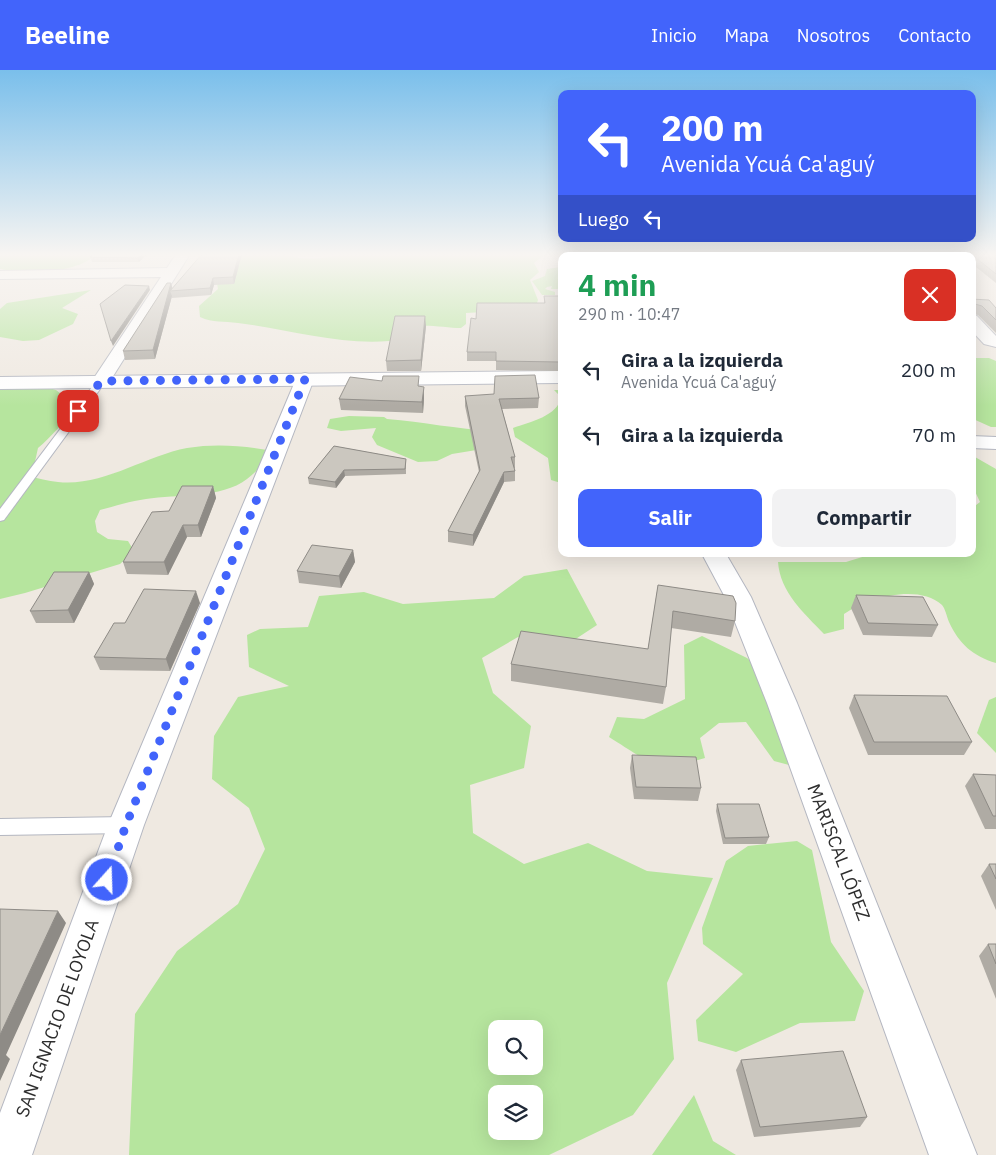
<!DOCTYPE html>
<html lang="es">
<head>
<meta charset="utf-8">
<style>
	:root { --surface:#fff; --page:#f2f2f3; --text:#1f2937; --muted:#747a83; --accent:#4264fb }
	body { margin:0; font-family:"IBM Plex Sans",sans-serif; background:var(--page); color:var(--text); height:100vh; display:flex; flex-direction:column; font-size:19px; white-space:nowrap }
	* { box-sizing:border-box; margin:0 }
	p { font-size:16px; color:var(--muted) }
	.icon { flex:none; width:28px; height:28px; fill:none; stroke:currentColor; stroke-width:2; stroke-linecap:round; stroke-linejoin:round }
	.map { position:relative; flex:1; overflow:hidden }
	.drawer { position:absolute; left:558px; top:182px; width:418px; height:305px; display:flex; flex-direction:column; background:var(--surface); border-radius:10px; box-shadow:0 5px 20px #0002 }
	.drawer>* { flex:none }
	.top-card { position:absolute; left:558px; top:20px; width:418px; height:152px; border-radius:10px; box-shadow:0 5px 20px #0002; background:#4264fb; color:#fff; overflow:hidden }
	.buttons { position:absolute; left:488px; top:950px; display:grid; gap:10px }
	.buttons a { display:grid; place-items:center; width:55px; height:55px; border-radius:10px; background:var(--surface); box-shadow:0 5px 20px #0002; font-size:25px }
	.pin { position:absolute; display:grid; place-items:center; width:42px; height:42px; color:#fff; margin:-21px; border-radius:10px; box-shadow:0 2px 8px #0006 }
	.me { position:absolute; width:55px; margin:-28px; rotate:20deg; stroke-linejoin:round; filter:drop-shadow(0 0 4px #0008) }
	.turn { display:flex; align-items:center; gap:18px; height:105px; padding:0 20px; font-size:22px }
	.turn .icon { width:65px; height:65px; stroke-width:2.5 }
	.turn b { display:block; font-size:35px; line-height:42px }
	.then { display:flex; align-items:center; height:48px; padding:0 20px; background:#0003; gap:10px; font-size:19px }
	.round { display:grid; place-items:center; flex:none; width:52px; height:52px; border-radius:10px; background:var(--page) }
	.summary { display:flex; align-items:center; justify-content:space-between; height:85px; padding:0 20px }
	h1 { font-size:30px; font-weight:700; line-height:38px; color:#1e9e55 }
	.button { display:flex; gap:10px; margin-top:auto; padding:10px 20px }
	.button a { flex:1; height:58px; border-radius:10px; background:var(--accent); color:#fff; font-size:20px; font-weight:700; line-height:58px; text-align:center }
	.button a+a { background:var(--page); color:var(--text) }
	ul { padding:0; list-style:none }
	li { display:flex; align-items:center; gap:15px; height:65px; padding:0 20px }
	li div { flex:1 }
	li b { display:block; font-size:19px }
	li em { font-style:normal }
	header { display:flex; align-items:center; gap:30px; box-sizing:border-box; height:70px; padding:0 25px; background:var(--accent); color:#fff }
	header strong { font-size:24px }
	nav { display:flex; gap:28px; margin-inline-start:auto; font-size:18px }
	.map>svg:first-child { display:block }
</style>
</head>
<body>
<header>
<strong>Beeline</strong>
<nav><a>Inicio</a><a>Mapa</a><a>Nosotros</a><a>Contacto</a></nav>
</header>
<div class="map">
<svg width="996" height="1085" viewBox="0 0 996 1085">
	<rect width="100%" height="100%" fill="#efe9e1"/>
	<g fill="#b6e59e" fill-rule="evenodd">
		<path d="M0,184H97C75,204 28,205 0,199Z"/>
		<path d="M212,184H284C300,191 326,189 342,184L544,185L534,193L539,202L530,210L538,230L535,239L466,243V254L461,258C445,258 422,253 407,258C400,261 397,271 389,271C337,275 289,259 238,253C224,251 213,253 200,247L199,236L218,219Z"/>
		<path d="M561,197V219H551L552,216L547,217L545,219L555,222V225H542L532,211L545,206L547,199Z"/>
		<path d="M91,220L62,238L78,244L73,254L39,270L23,271L0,267V239L7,233Z"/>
		<path d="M971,288H989L996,291V357H991L971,348Z"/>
		<path d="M0,314L46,317L56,320L78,337L76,344C60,353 52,367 38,378L34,396L28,406C38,408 48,411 58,412C102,417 145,386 187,378C217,373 245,376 274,381C266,390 257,402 247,409C221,429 177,424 146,429C131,431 115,436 100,440L95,451L97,462L108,469L128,471L134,481L120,494L25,523L0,529Z"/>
		<path d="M554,320H561V413L551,410L548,388L515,367L513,358C530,352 558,346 561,327Z"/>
		<path d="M349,346L384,347L387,349C423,352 457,359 493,361L501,376L452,384L437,391L418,392L377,375L372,367L376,358L341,361L327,358L330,349Z"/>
		<path d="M975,387L996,399V593C973,586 959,574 949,552C947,547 945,538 942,535C918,513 867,528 844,544V559L824,564C804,543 780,522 778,492H846L872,484H971V439L980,432L971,413V388Z"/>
		<path d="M567,499L597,555L565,576L518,567L482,588L493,623L531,656L524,698L470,715L473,763L524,794L588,773L647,801L713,808L667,913L674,989L633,1045L549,1085H129L135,944L177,881L238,834L265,779L249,738L212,709L214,666L238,627L289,616L249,597L247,565L260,559L308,557L319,526L364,522L403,534L494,528L524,506ZM496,959H534V996H496ZM496,1024H534V1061H496Z"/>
		<path d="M702,566L747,588L783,618L801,677L789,695L774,691L746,652L719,653L700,668L705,688C655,703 651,693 609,667L617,647L644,649L685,629L684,575Z"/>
		<path d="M996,627V683L977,663L989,630Z"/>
		<path d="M797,771L812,780L831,872L864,921L855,951L800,953L736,982L698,971L696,950L743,904L703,874L702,858L726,791L748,776Z"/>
		<path d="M694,1025L713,1071L736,1085H652Z"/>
	</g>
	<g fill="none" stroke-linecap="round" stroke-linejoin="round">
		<defs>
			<g id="lane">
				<path d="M98,309L106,311L4,450L0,451V439Z"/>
				<path d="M126,747L132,750L135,755L132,760L126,763L0,765V749Z"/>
			</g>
			<g id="street">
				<path d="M176,184H190L110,311L108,315H94L92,311L161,207L0,209V201L167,198Z"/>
				<path d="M902,184H917L918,186H904Z"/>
				<path d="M971,245L977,246L996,266V277L984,274L971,260Z"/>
				<path d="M305,303L312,305L314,309L144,755L32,1085H0V1043L108,755L296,309L298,305Z"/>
				<path d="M971,366L996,367V379L971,378Z"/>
			</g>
			<g id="secondary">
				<rect x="629" y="184" width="14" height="2"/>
				<path d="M561,301V313L0,319V307Z"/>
				<path d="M702,484H726L751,527L797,633L977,1085H929L767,633L725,527Z"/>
			</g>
		</defs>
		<use href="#lane" stroke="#b4b7c1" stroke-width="2"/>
		<use href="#street" stroke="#b4b7c1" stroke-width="2"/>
		<use href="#secondary" stroke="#b4b7c1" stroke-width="2"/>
		<use href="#lane" fill="#fff" fill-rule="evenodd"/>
		<use href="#street" fill="#fff" fill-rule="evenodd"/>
		<use href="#secondary" fill="#fff" fill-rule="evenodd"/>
	</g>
	<g fill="#afaba4">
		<path d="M93,184H147L139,192H92L90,187Z"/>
		<path d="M242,184L234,214L214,215L211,225L172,228V226L155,289L125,290L123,281L171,213L172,218Z"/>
		<path d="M764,184H809L808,185L809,186H766Z"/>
		<path d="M961,184H996V213L971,193V186H963Z"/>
		<path d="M544,226H561V301L496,300V291H467V282L476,249L544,233Z"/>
		<path d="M971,229L996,238V263L978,245L973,244L974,254L971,262Z"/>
		<path d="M426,256L421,301H387L386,291Z"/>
		<path d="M420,317H424V328L423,343L341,340L339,329Z"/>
		<path d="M465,326L539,328L538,338L502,339L515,387V398H514L515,401V411L504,412L473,476L448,472V461L479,402L465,336Z"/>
		<path d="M334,376L406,389V404L345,406L336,418L309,414L308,408Z"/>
		<path d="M213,416L216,428L201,467H187L168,505L127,504L123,492L169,441Z"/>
		<path d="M353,480L355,492L341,518L299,513L297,501Z"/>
		<path d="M89,502L94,514L74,553H36L30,541Z"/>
		<path d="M658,515L735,551L731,567L671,558L666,617L663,634L511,611V594L648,579Z"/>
		<path d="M856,525L938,555L932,567L863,565L851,538Z"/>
		<path d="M200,533L170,601L100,600L94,587L125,553Z"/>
		<path d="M854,625L972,672L964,685H868L849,638Z"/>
		<path d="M632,685L701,718L698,731L634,729L630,698Z"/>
		<path d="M973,704L996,705V759H985L965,716Z"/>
		<path d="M717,734L769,767L766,774H723L716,741Z"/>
		<path d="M989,794H996V840L981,806Z"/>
		<path d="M988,874H996V929L979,886Z"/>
		<path d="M741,990L867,1047L860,1057L754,1067L736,1000Z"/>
	</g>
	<g fill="#8e8b86">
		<path d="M141,184H147L139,192L138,188Z"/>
		<path d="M239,184H242L234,214L233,207Z"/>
		<path d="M213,208L214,215L211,225L210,218Z"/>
		<path d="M171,213L173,221H170L172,226L155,289L153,280Z"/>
		<path d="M149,216L150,220L113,276L111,271Z"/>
		<path d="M425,246L426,256L421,301V290Z"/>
		<path d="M424,317V328L423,343L422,332Z"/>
		<path d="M344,400L345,406L336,418L335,412Z"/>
		<path d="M504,402V412L473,476V465Z"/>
		<path d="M213,416L216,428L201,467L198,455Z"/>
		<path d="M183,455L187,467L168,505L164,492Z"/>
		<path d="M353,480L355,492L341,518L339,506Z"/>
		<path d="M89,502L94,514L74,553L68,540Z"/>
		<path d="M196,521L200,533L170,601L166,589Z"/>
		<path d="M58,841L66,853L6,985L10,989L0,1011V965Z"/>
	</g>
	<g fill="#cbc7bf" stroke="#8e8b86">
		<path d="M93,184H141L138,188L90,187Z"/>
		<path d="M202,184H239L233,207L213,208L210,218L170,221Z"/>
		<rect x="578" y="184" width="25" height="2"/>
		<path d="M659,184H705V186H662V185H659Z"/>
		<path d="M772,184H807L809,186H774Z"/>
		<path d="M971,184H996V204Z"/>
		<path d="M167,213H171L153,280L123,281Z"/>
		<path d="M125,215L149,216L111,271L100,234Z"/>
		<path d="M544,226H561V292L496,291V282H467L471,248L476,249L477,233H545Z"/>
		<path d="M971,229L989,230L996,238V250L982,236L975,234L972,236L974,254L971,253Z"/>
		<path d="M395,246H425L421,290L386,291Z"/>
		<path d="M535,305L539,328L499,329L515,387H511L515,401L504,402L473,465L448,461L480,400L465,326L494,324L495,306Z"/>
		<path d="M383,306H419L418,316L424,317L422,332L339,329L350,307L382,311Z"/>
		<path d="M334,376L406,389L405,399L344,400L335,412L308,408Z"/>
		<path d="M182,416H213L198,455H183L164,492H123L152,442L169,441Z"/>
		<path d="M312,475L353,480L339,506L297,501Z"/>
		<path d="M54,502H89L68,540L30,541Z"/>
		<path d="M658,515L733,526L736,533L735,551L673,541L666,617L511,594L521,561L648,579Z"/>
		<path d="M144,519L196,521L166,589L94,587L114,553H125Z"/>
		<path d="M856,525L923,527L938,555L868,553Z"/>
		<path d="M854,625L947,626L972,672H874Z"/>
		<path d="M632,685L696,687L701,718L636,717Z"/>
		<path d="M973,704L996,705V746H993Z"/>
		<path d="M717,734H759L769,767L725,768Z"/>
		<path d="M989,794H996V809Z"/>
		<path d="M0,839L58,841L0,965Z"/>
		<path d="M988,874H996V894Z"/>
		<path d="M843,981L867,1047L760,1057L741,990Z"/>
	</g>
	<linearGradient id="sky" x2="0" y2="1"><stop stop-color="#7abfeb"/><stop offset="0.55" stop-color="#f8f5f2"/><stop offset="1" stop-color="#f8f5f2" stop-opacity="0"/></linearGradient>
	<rect width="996" height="336" fill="url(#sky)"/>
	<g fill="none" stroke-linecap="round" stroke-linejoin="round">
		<path stroke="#4264fb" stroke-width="9" stroke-dasharray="0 16.2" d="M78,341L101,311L305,309L126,755L107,810"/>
	</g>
	<g text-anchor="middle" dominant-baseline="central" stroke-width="5" stroke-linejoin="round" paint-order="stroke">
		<g font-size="18" fill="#2e2e2e" stroke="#fff">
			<text transform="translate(839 782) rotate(69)">MARISCAL LÓPEZ</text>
			<text transform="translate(57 948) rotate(-70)">SAN IGNACIO DE LOYOLA</text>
		</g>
	</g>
</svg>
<div class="buttons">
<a><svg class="icon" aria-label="search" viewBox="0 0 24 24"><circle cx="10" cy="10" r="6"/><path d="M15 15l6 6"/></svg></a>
<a><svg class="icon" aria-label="layers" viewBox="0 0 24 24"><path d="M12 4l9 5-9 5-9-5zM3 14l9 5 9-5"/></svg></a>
</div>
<div class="pin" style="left:78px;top:341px;background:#d93025"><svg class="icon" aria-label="arrive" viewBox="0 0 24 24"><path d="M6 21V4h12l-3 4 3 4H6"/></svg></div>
<svg class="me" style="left:107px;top:810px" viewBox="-20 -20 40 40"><circle r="17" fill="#4264fb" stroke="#fff" stroke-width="3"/><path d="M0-11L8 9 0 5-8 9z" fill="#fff"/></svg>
<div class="top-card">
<div class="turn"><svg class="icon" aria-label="left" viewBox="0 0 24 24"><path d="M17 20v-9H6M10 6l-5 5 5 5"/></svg><div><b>200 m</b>Avenida Ycuá Ca'aguý</div></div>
<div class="then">Luego<svg class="icon" aria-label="left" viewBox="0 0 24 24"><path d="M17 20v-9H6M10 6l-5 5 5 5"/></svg></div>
</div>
<section class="drawer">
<div class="summary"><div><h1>4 min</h1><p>290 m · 10:47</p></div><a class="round" style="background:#d93025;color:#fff"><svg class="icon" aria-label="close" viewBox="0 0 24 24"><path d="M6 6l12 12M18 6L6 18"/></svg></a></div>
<ul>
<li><svg class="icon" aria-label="left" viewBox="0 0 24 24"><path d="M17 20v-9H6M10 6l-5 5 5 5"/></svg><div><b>Gira a la izquierda</b><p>Avenida Ycuá Ca'aguý</p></div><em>200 m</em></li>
<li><svg class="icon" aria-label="left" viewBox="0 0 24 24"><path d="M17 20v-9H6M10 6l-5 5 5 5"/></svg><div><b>Gira a la izquierda</b></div><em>70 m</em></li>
</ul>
<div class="button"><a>Salir</a><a>Compartir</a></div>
</section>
</div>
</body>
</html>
